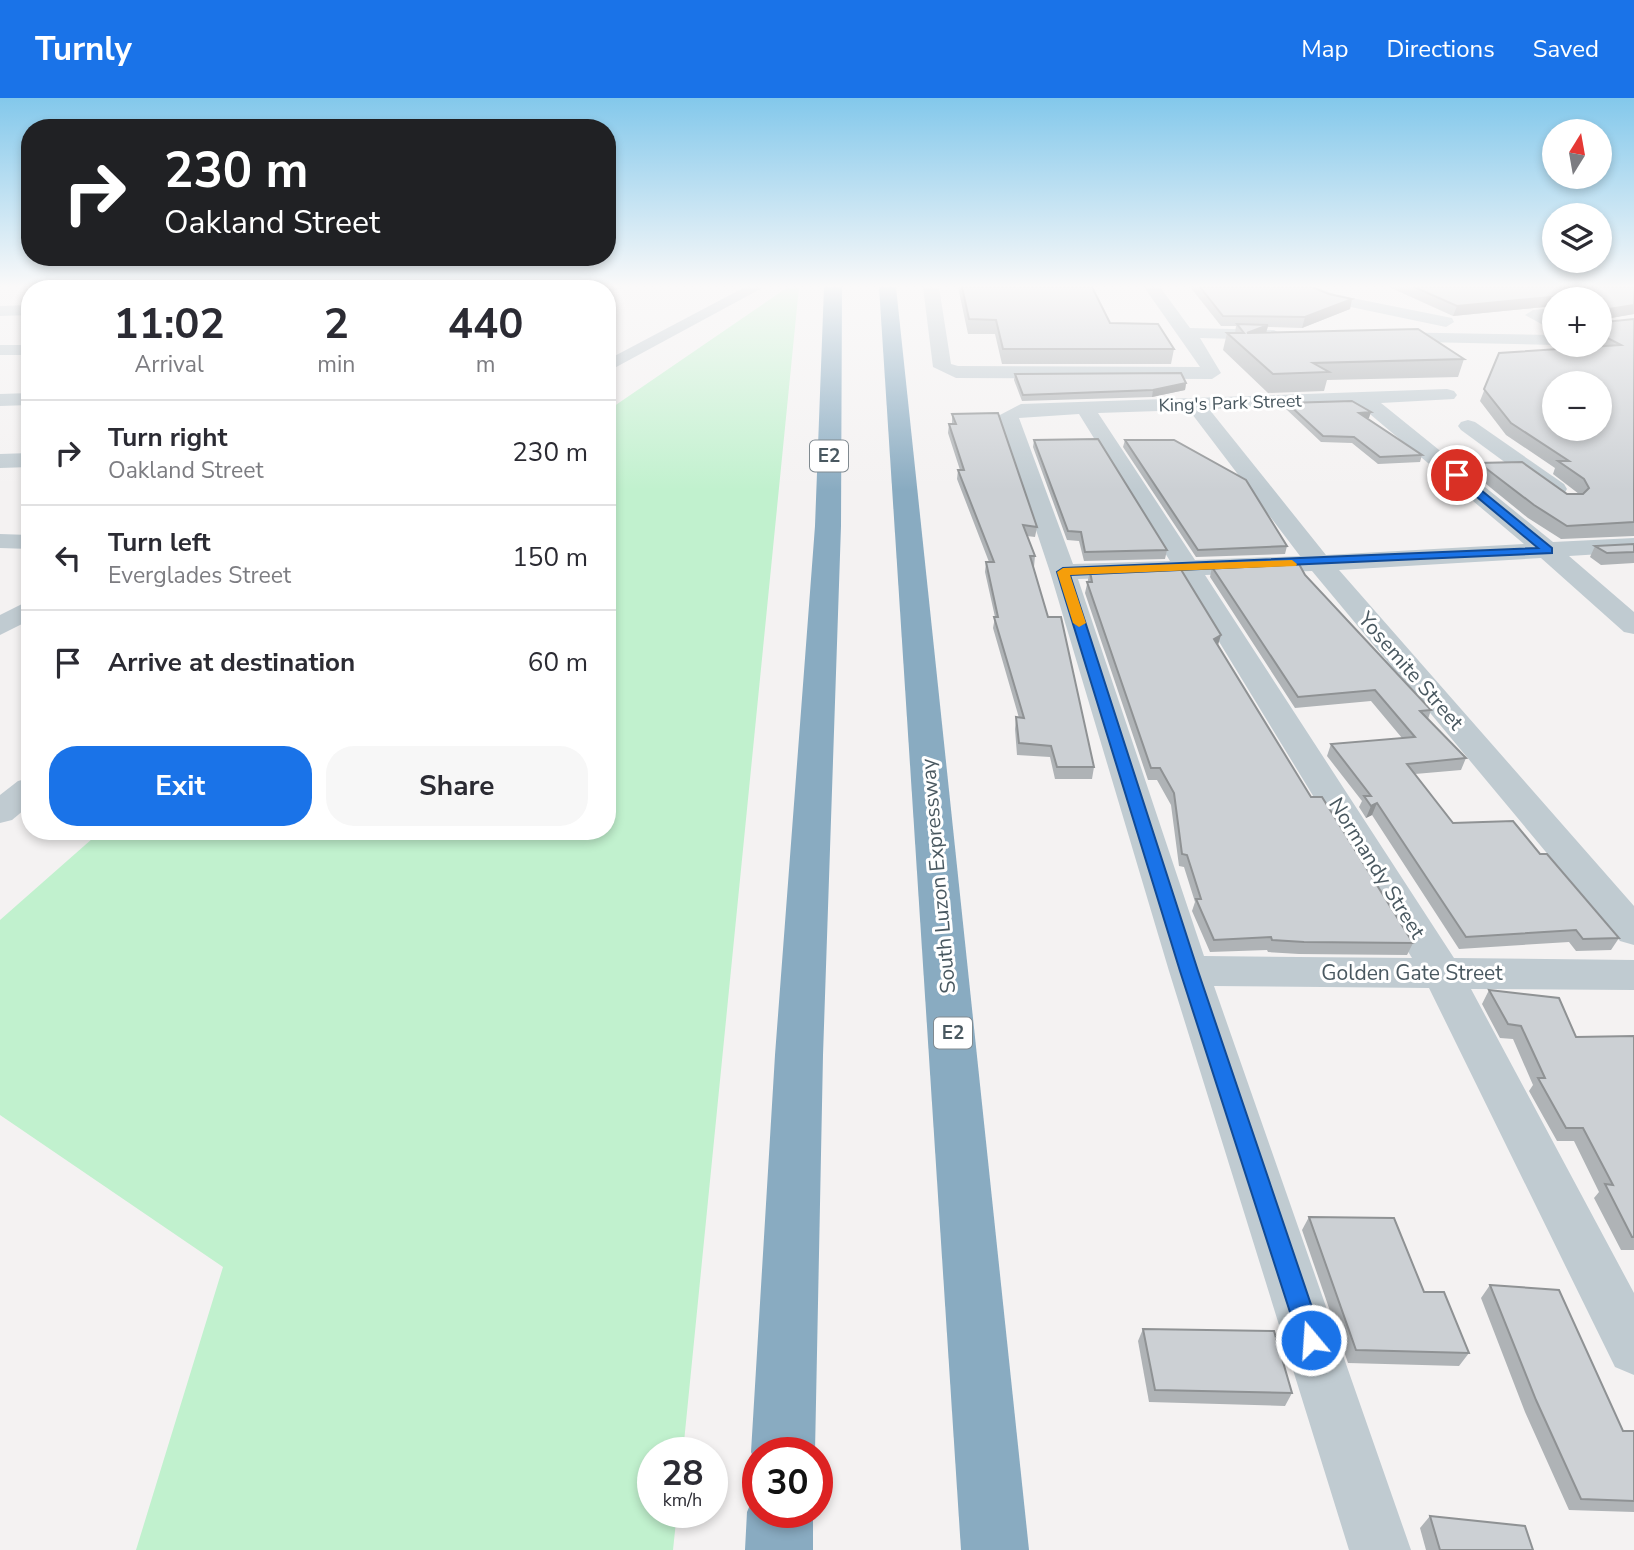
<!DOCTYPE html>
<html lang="en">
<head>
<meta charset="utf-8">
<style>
	:root { --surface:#fff; --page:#f7f7f7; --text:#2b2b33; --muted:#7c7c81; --line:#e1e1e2; --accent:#1a73e8 }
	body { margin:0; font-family:"Nunito Sans",sans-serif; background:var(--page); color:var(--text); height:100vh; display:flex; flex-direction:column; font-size:26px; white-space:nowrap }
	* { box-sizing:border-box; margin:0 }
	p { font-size:23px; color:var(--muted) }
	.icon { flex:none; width:38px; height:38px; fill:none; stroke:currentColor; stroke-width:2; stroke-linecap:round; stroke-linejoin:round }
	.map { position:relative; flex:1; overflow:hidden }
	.details { position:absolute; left:21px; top:182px; width:595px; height:560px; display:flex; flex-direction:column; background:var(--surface); border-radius:28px; box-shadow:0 4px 10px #0003 }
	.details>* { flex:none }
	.hud { position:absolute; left:21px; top:21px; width:595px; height:147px; border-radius:28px; box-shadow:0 4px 10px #0003; background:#202124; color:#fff; overflow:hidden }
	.needle { width:46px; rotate:11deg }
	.controls { position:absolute; left:1542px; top:21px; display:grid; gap:14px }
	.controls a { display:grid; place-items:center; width:70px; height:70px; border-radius:50%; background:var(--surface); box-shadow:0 4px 10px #0003; font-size:35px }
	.speed { position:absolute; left:637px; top:1339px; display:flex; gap:14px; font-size:35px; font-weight:700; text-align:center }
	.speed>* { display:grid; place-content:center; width:91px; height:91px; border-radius:50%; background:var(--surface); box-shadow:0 4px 10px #0003; line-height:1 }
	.speed small { font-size:18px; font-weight:400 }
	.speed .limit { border:10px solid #d22; background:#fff; color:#111 }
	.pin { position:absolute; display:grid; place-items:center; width:60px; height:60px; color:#fff; margin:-30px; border:4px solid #fff; border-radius:50%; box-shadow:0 2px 7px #0007 }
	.me { position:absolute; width:77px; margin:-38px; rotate:342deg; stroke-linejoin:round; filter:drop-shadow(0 0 5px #0008) }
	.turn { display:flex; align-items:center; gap:24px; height:147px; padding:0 28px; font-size:32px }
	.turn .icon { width:91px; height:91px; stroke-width:2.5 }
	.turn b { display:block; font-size:49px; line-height:60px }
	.eta { display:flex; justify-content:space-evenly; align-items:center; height:119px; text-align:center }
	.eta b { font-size:42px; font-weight:700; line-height:49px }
	.button { display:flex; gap:14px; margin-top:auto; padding:14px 28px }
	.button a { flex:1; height:80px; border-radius:28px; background:var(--accent); color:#fff; font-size:28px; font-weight:700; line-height:80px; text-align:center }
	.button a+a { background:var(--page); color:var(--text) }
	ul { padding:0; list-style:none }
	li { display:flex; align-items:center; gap:21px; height:105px; padding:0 28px; border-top:2px solid var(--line) }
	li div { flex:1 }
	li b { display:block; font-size:26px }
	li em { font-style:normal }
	header { display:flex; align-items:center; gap:42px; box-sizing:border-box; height:98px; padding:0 35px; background:var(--accent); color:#fff }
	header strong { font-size:33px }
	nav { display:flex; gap:38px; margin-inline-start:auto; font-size:24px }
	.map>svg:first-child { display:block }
</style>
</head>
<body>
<header>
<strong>Turnly</strong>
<nav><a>Map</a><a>Directions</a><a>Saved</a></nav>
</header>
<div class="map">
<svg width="1634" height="1452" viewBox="0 0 1634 1452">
	<rect width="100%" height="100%" fill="#f4f2f2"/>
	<path fill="#c1f1ce" d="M788,189H799L683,1354H653V1414H677L673,1452H136L223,1169L0,1017V822L101,733H607V313Z"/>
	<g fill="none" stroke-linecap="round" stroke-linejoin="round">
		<g fill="#c0cbd1" fill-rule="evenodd">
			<path d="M329,189H347L349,191H330Z"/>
			<path d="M510,189H529L531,191H511Z"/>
			<path d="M601,189H623L607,197V191Z"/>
			<path d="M745,189H764L607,274V262Z"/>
			<path d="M923,189H939L951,266L958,268L1200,269L1144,189H1160L1190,230L1274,232L1283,237L1274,242L1200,240L1221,275L1212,281L956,280L933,269Z"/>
			<path d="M1292,189H1314L1337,197L1452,220L1454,224L1446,229L1327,204Z"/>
			<path d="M30,207V217L0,218V208Z"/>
			<path d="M1554,210V233L1525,217L1533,212Z"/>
			<path d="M1383,234L1554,237L1556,247L1377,243L1374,239Z"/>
			<rect x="0" y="247" width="30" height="10"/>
			<path d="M1447,291L1454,293L1457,297L1454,301L1381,305L1553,444L1634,440V454L1569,458L1634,514V536L1624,534L1541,460L1339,472L1634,808V847L1620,843L1312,473L1205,477L1454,860L1634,862V892L1471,891L1634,1195V1277L1615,1269L1429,890L1214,888L1411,1452H1349L1169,873L1050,474L998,318L1021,306ZM1358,306L1524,446L1326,457L1209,311ZM1189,312L1300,458L1195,462L1098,315ZM1079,316L1170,463L1073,466L1019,320ZM1179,478L1412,860L1204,858L1078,481Z"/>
			<path d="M30,295V307L0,308V296Z"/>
			<path d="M1468,322L1475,324L1564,386L1567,391L1564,396H1548L1461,332L1458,328L1461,324Z"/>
			<path d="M30,355V369L0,370V356Z"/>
			<path d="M0,436L30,437V451L0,450Z"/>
			<path d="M30,502V522L0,537V517Z"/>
			<path d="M30,680V707L12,722L0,725V697L18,683Z"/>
		</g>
		<g fill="#89abc1" fill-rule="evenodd">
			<path d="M824,189H842L841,428L823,957L815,1354H758V1370L751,1354L775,957L815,428Z"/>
			<path d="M879,189H896L1029,1452H961Z"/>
			<path d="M757,1391L758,1414H813V1452H745L747,1414Z"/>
		</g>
	</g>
	<g fill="#afb3b6">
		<path d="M374,189H465L456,191H385Z"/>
		<path d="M958,189H1092L1110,225L1174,251L1171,266H1002L995,236H968Z"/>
		<path d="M1185,189H1312L1329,196L1352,201L1350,211L1302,230L1268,229L1266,234L1464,261L1458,279L1327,282L1324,293L1268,295L1223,252L1227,235H1235L1236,228H1221L1191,190Z"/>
		<path d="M1389,189H1634V218V216L1604,221L1605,224L1634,221V438L1561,441L1528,420L1475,377L1479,365L1567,396H1579L1553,376L1555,370L1506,337L1480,303L1499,255L1598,248L1595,247H1600V201H1554V208L1453,218Z"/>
		<path d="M1015,276L1186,285L1185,292L1152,299L1022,303L1014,282Z"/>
		<path d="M1287,305L1369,320H1367L1422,357L1420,364L1378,366L1352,345L1321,344L1286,311Z"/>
		<path d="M952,316L1037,429L1035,439L1027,438L1035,458L1034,469H1033L1094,669L1092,681H1055L1050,659L1017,657L1015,631L1016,619L1019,620L993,530L995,519L985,474L986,464H989L957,381L958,372H960L948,335L949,326H952Z"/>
		<path d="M1034,342L1167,452L1165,461L1084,463L1079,443L1067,442L1033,349Z"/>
		<path d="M1125,342L1287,448L1285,456L1196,459L1123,349Z"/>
		<path d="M1634,446V465L1601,467L1590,459L1595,448Z"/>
		<path d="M1212,469L1305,477L1431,612L1428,621L1466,660L1461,672L1415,676L1453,725L1540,756L1619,840L1611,852L1576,853L1569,844L1459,851L1372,717L1366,720L1359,709L1362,703L1327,658L1331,646L1402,640L1371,603L1295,610L1210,479Z"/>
		<path d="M1090,473L1218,548L1311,699L1413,845L1407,857L1299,856L1268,854L1267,852L1210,854L1192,813L1195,804L1184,769L1179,768L1171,707L1157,682H1148L1085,495Z"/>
		<path d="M1489,892L1576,939L1634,938V1152H1621L1594,1100L1599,1094L1574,1043H1557L1529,993L1533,987L1513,941L1500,940L1482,906Z"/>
		<path d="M1309,1119L1469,1255L1459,1268L1348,1265L1302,1132Z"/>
		<path d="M1490,1187L1623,1333H1634V1414L1569,1412L1525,1314L1481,1200Z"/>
		<path d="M1143,1231L1292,1295L1285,1308L1149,1304L1138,1243Z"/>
		<path d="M1430,1418L1533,1452H1426L1420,1430Z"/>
	</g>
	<g fill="#8f9294">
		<path d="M429,189H465L456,191H424Z"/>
		<path d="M1560,198L1558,201H1554V208L1453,218L1457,208Z"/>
		<path d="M1352,201L1350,211L1302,230L1305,219Z"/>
		<path d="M1634,207V216L1600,222L1602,212Z"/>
		<path d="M1268,227L1264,244L1247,235Z"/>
		<path d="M1186,285L1185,292L1152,299L1153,292Z"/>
		<path d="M1371,314L1369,320L1357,321L1359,315Z"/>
		<path d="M1221,537L1218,547L1214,541Z"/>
		<path d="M1377,705L1372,717L1366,720L1371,708Z"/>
	</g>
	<g fill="#ccd0d4" stroke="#8f9294" stroke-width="2" fill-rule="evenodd">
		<path d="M962,189H1092L1110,225L1158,226L1174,251H1003L996,222L969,221Z"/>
		<path d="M1200,189H1312L1329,196L1352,201L1305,219L1223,218Z"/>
		<path d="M1414,189H1634V207L1602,212L1605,224L1634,221V424L1567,428L1534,407L1479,365L1522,364L1567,396H1583L1589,390L1584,381L1558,363H1569L1511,325L1484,291L1499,255L1621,247L1600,236V201H1560V198L1457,208ZM1554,285H1600V331H1554Z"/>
		<path d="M1237,226L1268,227L1247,235L1418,231L1464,261L1313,265L1329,274L1273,276L1227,235H1244Z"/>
		<path d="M1181,275L1186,285L1153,292L1023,297L1015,276Z"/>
		<path d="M1352,303L1371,314L1359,315L1422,357L1380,359L1354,339L1323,338L1287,305Z"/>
		<path d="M998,315L1037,429L1023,427L1035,458H1030L1048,519H1061L1094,669H1057L1051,648L1019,645L1016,619L1024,620L994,519H998L986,464H994L958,372H964L949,326H956L952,316Z"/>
		<path d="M1098,341L1167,452L1085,454L1081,434L1068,433L1034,342Z"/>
		<path d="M1125,342H1174L1246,382L1287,448L1198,452Z"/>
		<path d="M1634,446V454L1607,455L1595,448Z"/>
		<path d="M1299,466L1305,477L1431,612L1420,613L1466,660L1407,666L1453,725L1513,723L1540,756H1547L1619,840L1583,841L1576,832L1466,839L1377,705L1371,708L1364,698H1371L1331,646L1415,639L1375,592L1298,599L1212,469Z"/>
		<path d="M1180,470L1221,537L1214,541L1311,699H1322L1413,845L1304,844L1272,842L1271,839L1214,842L1196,801H1201L1187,757L1182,756L1174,695L1160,670H1151L1087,484H1092L1090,473Z"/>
		<path d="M1489,892L1559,900L1576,939L1634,938V1139H1632L1605,1086L1613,1087L1583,1030H1566L1538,980H1545L1521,928L1508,926Z"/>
		<path d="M1309,1119L1394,1120L1424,1194H1444L1469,1255L1356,1252Z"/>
		<path d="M1490,1187L1559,1192L1623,1333H1634V1403L1581,1401L1536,1302Z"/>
		<path d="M1143,1231L1274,1233L1292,1295L1155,1292Z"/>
		<path d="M1430,1418L1525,1428L1533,1452H1440Z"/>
	</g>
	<linearGradient id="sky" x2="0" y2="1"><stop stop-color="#83c8eb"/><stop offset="0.48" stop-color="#faf9f9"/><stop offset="1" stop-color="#faf9f9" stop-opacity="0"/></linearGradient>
	<rect width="1634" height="392" fill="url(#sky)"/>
	<path fill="#1a73e8" stroke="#114b97" stroke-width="2" d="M1453,375H1460L1552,450V455L1070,477L1198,873L1323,1242L1319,1250L1311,1254L1302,1250L1299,1242L1180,873L1057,474L1063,470L1538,450L1453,379Z"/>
	<path fill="#f59e0b" d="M1292,462L1297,466L1296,468L1070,477L1086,525L1079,529L1073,525L1057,474L1063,470Z"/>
	<g text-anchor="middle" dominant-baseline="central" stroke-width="6" stroke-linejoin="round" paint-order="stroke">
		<g font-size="18" fill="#495860" stroke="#fff">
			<text transform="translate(1230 305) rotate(-2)">King's Park Street</text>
		</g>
		<g fill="#fff" stroke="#808a90" stroke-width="2">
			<rect x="810" y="342.5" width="38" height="31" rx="5"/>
			<rect x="934" y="919.5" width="38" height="31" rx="5"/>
		</g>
		<g font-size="19" font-weight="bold" fill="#495860">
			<text x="829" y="358">E2</text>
			<text x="953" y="935">E2</text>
		</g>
		<g font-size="21" fill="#495860" stroke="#fff">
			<text transform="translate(1411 573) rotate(49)">Yosemite Street</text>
			<text transform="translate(1377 770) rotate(58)">Normandy Street</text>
			<text transform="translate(938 778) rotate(-95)">South Luzon Expressway</text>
			<text x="1412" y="875">Golden Gate Street</text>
		</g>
	</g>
</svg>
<div class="controls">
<a><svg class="needle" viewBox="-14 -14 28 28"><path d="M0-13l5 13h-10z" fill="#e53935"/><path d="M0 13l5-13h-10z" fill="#7c7c81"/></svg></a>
<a><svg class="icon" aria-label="layers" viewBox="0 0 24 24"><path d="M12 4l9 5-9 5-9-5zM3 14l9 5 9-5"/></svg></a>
<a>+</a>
<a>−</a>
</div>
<div class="speed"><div>28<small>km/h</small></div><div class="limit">30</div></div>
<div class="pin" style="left:1457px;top:377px;background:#d93025"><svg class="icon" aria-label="arrive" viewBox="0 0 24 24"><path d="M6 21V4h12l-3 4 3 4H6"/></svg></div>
<svg class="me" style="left:1311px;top:1242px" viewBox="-20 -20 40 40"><circle r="17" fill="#1a73e8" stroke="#fff" stroke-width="3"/><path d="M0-11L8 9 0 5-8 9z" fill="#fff"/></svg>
<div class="hud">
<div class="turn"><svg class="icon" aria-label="right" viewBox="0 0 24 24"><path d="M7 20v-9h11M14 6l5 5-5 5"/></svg><div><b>230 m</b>Oakland Street</div></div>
</div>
<section class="details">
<div class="eta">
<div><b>11:02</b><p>Arrival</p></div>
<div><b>2</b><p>min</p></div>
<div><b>440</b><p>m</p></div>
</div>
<ul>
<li><svg class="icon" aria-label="right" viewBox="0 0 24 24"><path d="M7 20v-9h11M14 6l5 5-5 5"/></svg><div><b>Turn right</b><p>Oakland Street</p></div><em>230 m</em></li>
<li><svg class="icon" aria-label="left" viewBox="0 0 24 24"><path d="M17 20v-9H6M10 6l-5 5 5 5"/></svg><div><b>Turn left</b><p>Everglades Street</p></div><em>150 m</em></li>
<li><svg class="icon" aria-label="arrive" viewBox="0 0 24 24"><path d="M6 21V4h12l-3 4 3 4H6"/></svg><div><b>Arrive at destination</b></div><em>60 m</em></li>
</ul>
<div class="button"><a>Exit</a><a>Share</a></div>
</section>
</div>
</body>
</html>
